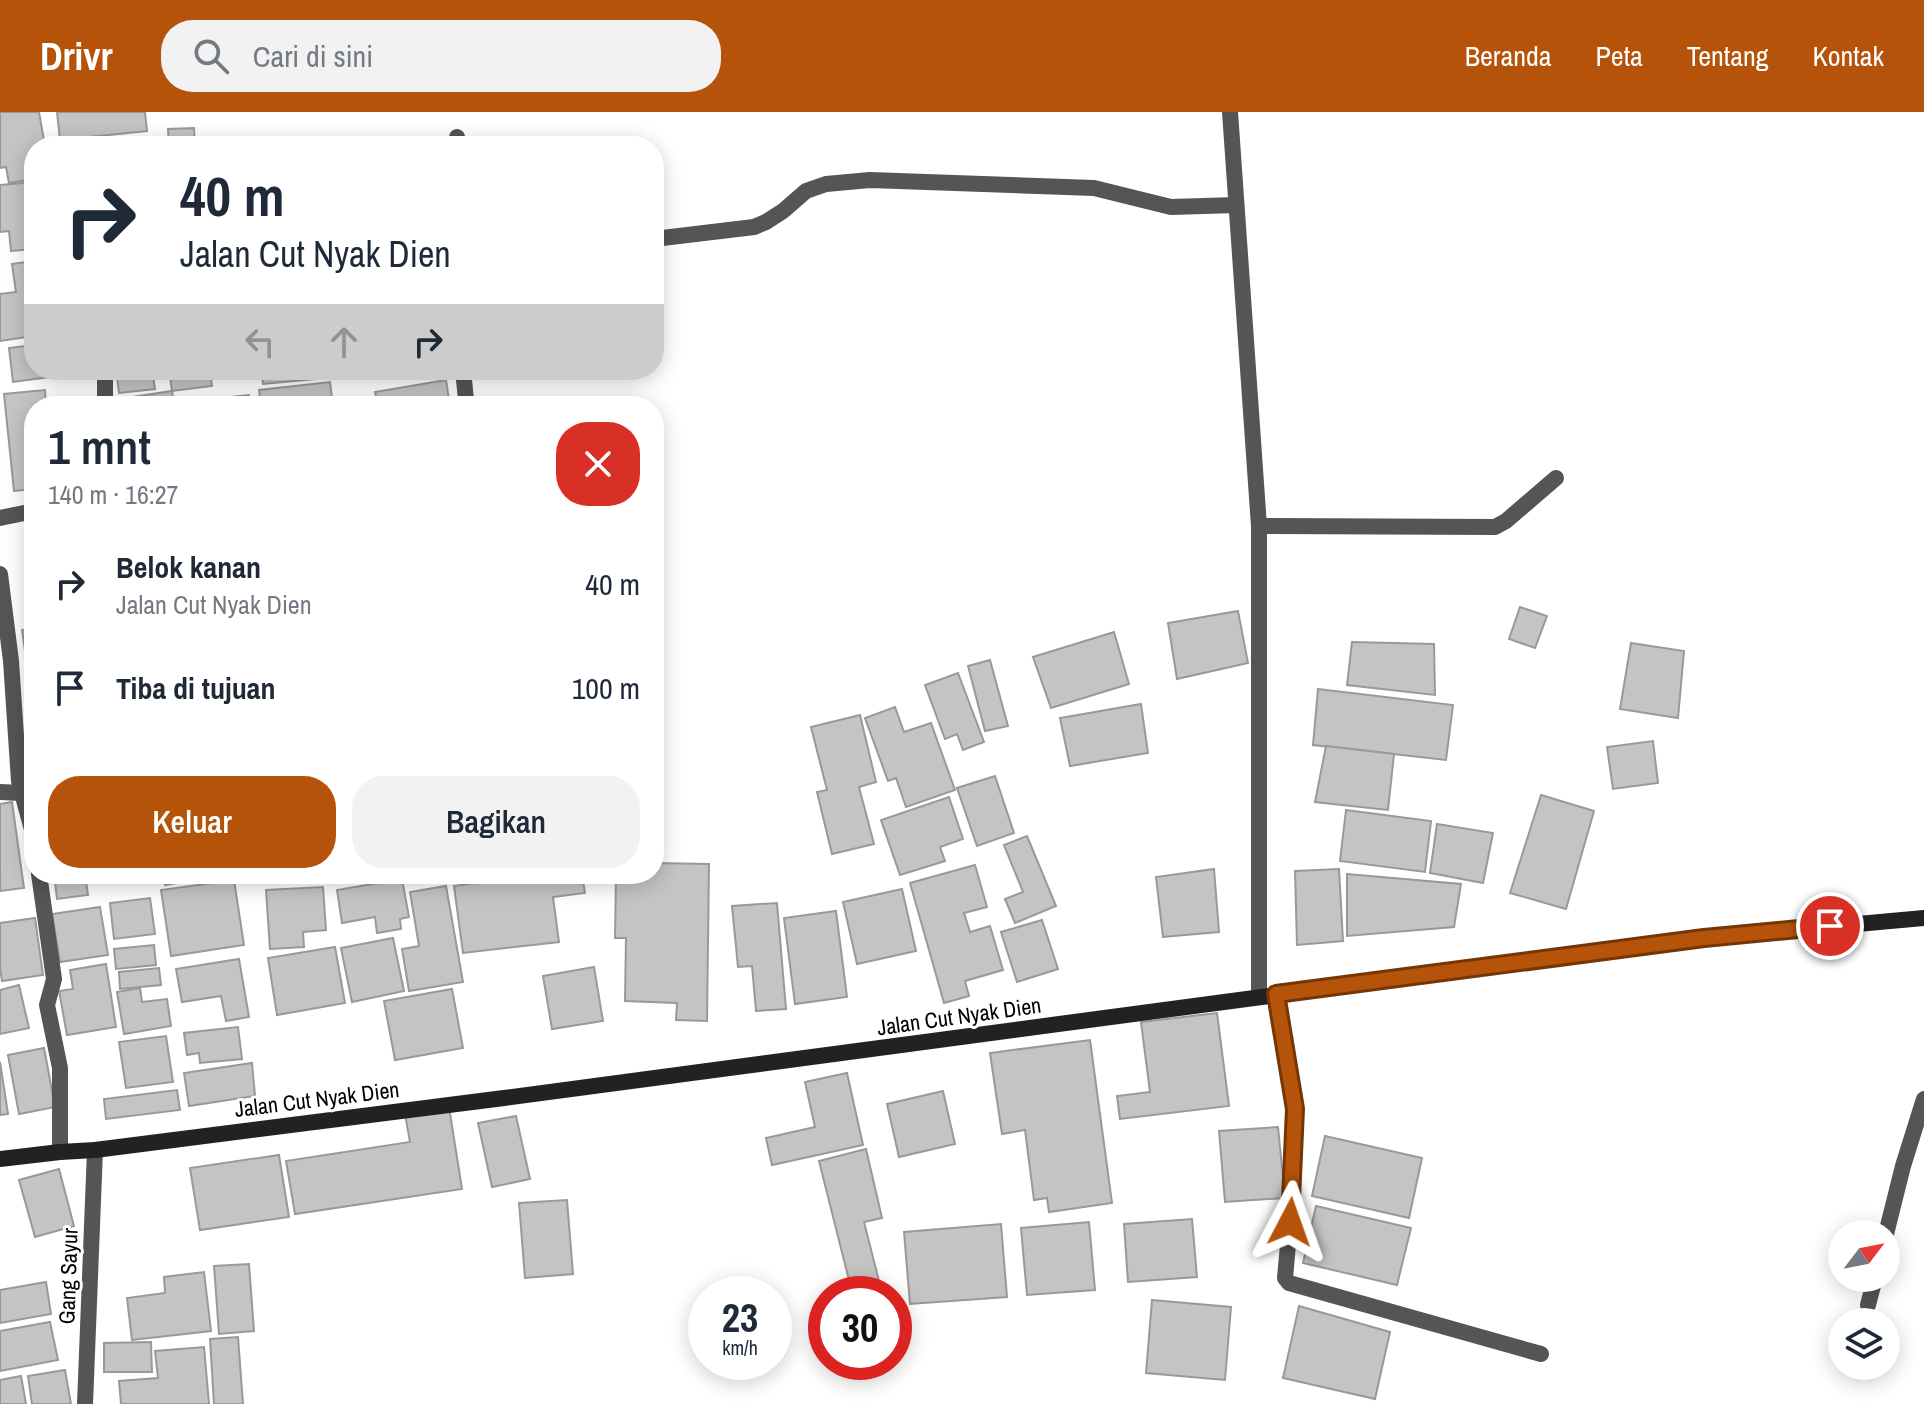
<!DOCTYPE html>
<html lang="id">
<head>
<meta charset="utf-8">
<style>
	:root { --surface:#fff; --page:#f2f2f3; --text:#1f2937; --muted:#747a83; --accent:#b45309 }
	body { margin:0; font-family:"Archivo Narrow",sans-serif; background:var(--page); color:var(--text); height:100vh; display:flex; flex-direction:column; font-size:30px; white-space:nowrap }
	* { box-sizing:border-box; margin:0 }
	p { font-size:26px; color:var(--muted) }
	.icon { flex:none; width:44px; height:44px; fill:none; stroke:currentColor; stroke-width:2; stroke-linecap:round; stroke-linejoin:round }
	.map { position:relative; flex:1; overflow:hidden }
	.sheet { position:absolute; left:24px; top:284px; width:640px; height:488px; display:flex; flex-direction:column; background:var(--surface); border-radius:32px; box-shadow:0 4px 20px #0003 }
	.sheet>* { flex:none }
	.banner { position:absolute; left:24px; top:24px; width:640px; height:244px; border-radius:32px; box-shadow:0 4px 20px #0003; background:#fff; color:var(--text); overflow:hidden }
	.needle { width:52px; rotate:58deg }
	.tools { position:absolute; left:1828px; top:1108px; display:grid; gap:16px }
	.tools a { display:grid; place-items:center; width:72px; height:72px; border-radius:50%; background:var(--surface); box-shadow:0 4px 20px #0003; font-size:40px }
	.speed { position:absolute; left:688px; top:1164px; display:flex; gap:16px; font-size:40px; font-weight:700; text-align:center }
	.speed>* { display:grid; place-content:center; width:104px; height:104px; border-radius:50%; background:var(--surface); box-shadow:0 4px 20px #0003; line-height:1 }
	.speed small { font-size:20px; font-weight:400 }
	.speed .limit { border:12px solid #d22; background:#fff; color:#111 }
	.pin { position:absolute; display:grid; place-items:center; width:68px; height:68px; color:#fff; margin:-34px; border:4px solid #fff; border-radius:50%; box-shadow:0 2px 8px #0007 }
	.me { position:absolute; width:88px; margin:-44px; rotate:4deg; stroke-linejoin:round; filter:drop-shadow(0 0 6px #0008) }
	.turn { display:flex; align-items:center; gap:28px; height:168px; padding:0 24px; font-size:36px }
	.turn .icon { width:104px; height:104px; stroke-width:2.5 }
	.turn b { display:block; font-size:56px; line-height:68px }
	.lanes { display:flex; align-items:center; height:76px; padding:0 24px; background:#0003; justify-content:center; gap:40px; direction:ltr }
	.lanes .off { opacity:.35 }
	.round { display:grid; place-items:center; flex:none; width:84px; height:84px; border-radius:32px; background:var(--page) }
	.headline { display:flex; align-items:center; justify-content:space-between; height:136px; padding:0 24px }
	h1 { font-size:48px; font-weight:600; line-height:60px }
	.action { display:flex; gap:16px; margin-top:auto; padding:16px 24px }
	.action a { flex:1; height:92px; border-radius:32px; background:var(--accent); color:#fff; font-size:32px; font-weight:600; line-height:92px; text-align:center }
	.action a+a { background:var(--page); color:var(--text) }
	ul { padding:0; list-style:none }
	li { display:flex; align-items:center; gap:24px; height:104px; padding:0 24px }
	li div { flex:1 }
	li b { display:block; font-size:30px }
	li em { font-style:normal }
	header { display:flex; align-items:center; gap:48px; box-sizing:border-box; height:112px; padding:0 40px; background:var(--accent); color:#fff }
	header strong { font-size:38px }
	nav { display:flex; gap:44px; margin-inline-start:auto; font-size:28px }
	.search { width:560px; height:72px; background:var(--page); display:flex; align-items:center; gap:20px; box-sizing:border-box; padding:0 28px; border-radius:32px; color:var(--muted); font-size:30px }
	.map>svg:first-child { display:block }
</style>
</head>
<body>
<header>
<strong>Drivr</strong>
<div class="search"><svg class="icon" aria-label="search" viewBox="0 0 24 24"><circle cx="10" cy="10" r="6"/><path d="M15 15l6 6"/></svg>Cari di sini</div>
<nav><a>Beranda</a><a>Peta</a><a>Tentang</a><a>Kontak</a></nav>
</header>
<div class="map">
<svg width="1924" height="1292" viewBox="0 0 1924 1292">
	<rect width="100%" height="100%" fill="#fff"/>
	<g fill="#c4c4c4" stroke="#999" stroke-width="2">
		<path d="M0,0H39L45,34H34V67L9,71L6,55L0,56Z"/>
		<path d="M57,0H145L147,19L60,28Z"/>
		<path d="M194,16L195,34H153L169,33L168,17Z"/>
		<path d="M34,70V137L11,139L9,119L0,120V73Z"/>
		<path d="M34,149V224L0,229V182L16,180L12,152Z"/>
		<path d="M34,233V258L96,259L13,270L9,236Z"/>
		<path d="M116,258H152L155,277L119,281Z"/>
		<path d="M169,258H210L212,274L172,279Z"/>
		<path d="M261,258H325L326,266L263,272Z"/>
		<path d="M446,268L450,294H378L375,280Z"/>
		<path d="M330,270L333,294H261L259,278Z"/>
		<path d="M45,278L46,294H34V377L14,379L4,282Z"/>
		<path d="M172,279L174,294H134L132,285Z"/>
		<path d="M249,283L250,294H202L201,288Z"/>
		<path d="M1520,495L1547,504L1535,536L1509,527Z"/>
		<path d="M1238,499L1248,551L1177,567L1168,511Z"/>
		<path d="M34,516V566L29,567L22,518Z"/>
		<path d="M1114,520L1129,572L1051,596L1033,545Z"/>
		<path d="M1352,530L1434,532L1435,583L1347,573Z"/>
		<path d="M1631,531L1684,539L1678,606L1620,597Z"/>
		<path d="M990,548L1008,614L985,619L968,554Z"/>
		<path d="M958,561L984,630L963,638L957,622L945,627L925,573Z"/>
		<path d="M30,574H34V615Z"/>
		<path d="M1318,577L1453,593L1446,648L1313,633Z"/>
		<path d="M1141,592L1148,641L1070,654L1060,606Z"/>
		<path d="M895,595L904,620L931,611L955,678L906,695L896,666L888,669L865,606Z"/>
		<path d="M860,603L876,670L859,675L874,732L832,742L817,680L827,678L811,615Z"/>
		<path d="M1653,629L1658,671L1613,677L1607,635Z"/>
		<path d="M1326,634L1394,642L1388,698L1315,690Z"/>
		<path d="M995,664L1014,721L977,734L957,676Z"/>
		<path d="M1541,683L1594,699L1566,797L1510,781Z"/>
		<path d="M949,685L963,727L940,735L945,749L900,763L881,708Z"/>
		<path d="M12,690L24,776L0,779V692Z"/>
		<path d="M1346,698L1431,709L1425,760L1340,749Z"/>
		<path d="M1437,712L1493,721L1483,771L1430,761Z"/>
		<path d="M1027,724L1056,794L1015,811L1005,787L1023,780L1004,733Z"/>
		<path d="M654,751L709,752L707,909L676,908L677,891L625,889L626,826H615L616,762H654Z"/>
		<path d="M975,753L987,795L964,801L970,820L990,814L1003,858L965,869L969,884L944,891L910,771Z"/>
		<path d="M1214,757L1219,820L1163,825L1156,765Z"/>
		<path d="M1339,757L1343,829L1297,833L1295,759Z"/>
		<path d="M54,762H85L88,783L57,787Z"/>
		<path d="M163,762H227L165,773Z"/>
		<path d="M495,762H582L585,781L553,785L559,830L463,841L454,774L496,768Z"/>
		<path d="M1347,762L1461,772L1454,815L1347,824Z"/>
		<path d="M402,767L409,805L400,807L401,817L377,821L375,805L342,811L337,778Z"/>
		<path d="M234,768L244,833L171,844L161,778Z"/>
		<path d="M446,774L463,870L409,879L402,837L419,834L410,780Z"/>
		<path d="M323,775L326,818L303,820L304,835L270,837L266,778Z"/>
		<path d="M902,777L916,839L857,852L843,790Z"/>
		<path d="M150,786L155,822L114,827L110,791Z"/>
		<path d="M777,791L786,897L756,899L752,854L738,855L732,794Z"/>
		<path d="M100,795L108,843L60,850L52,802Z"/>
		<path d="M836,799L847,885L795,892L784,806Z"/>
		<path d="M35,806L43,863L2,869L0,856V811Z"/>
		<path d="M1042,808L1058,857L1017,870L1001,820Z"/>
		<path d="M393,826L404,879L352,890L341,836Z"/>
		<path d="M154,833L156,853L116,857L114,837Z"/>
		<path d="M335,835L345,891L277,903L268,846Z"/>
		<path d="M239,847L249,905L226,909L221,884L182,890L176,857Z"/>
		<path d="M106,852L116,915L67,923L59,879L73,877L70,858Z"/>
		<path d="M594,855L603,909L552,917L543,864Z"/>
		<path d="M159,856L161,873L120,877L119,860Z"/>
		<path d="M19,873L29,916L0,922V878Z"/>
		<path d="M140,876L142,890L167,887L171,914L124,922L117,880Z"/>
		<path d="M452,877L463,936L395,948L384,889Z"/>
		<path d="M1217,901L1229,994L1120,1007L1117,984L1150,980L1141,910Z"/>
		<path d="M238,915L242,947L200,951L199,941L187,943L184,921Z"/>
		<path d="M166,924L173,970L126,976L119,930Z"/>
		<path d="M1090,928L1112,1091L1049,1100L1047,1086L1034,1088L1025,1018L1002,1022L990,941Z"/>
		<path d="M44,936L55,995L19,1002L8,943Z"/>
		<path d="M0,950L8,1002L0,1003Z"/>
		<path d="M252,951L255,984L189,994L184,961Z"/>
		<path d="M847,961L863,1033L772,1053L766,1026L815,1015L805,970Z"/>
		<path d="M177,978L180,998L106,1007L104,987Z"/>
		<path d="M943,979L955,1032L899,1045L887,992Z"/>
		<path d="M449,995L462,1077L295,1102L286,1049L410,1030L405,1002Z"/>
		<path d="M516,1004L530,1067L492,1075L478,1011Z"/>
		<path d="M1278,1015L1285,1086L1225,1090L1219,1019Z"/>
		<path d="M1325,1024L1422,1046L1409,1106L1312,1084Z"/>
		<path d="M866,1037L882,1106L864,1110L879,1169L851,1176L819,1049Z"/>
		<path d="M279,1043L289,1105L200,1118L190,1056Z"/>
		<path d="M59,1057L74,1114L35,1125L19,1068Z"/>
		<path d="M567,1088L573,1162L525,1166L519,1091Z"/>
		<path d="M1316,1094L1411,1116L1397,1173L1303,1151Z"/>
		<path d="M1192,1107L1197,1165L1128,1170L1124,1112Z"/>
		<path d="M1089,1110L1095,1178L1027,1183L1021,1116Z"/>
		<path d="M1001,1112L1007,1185L910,1192L904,1120Z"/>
		<path d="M249,1152L254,1219L219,1222L214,1154Z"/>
		<path d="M204,1160L211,1219L132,1228L127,1186L165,1181L164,1165Z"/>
		<path d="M46,1170L51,1202L0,1211V1178Z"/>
		<path d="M1152,1188L1231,1195L1225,1268L1146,1261Z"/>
		<path d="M1299,1194L1390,1220L1375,1287L1283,1266Z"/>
		<path d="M50,1210L58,1248L0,1259V1219Z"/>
		<path d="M238,1225L243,1292H214L210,1227Z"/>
		<path d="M151,1230L152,1260H104V1231Z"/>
		<path d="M204,1235L209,1292H121L119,1269L158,1266L155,1239Z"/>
		<path d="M65,1258L71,1292H32L28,1264Z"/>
		<path d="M21,1264L26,1292H0V1268Z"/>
	</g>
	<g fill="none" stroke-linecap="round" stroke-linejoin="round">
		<path stroke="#555" stroke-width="16" d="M1259,414L1495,415L1506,409L1556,366"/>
		<g stroke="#555" stroke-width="16">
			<path d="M1230,0L1259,414V884"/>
			<path d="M456,34L457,25"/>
			<path d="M654,127L754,115L766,110L783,99L806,79L826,72L870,68L1094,76L1171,95L1236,93"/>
			<path d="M105,258V294"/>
			<path d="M463,258L466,288"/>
			<path d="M0,406L34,399"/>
			<path d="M0,462L11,549L19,669L22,681"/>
			<path d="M0,680L22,681L34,725"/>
			<path d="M39,762L54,867L47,893L60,956V1040"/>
			<path d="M1276,882L1295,997L1292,1088L1285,1166L1289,1171L1541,1242"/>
			<path d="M1886,1122L1903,1054L1924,987"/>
			<path d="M1868,1193L1875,1166"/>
			<path d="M85,1292L95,1038"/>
		</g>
		<path stroke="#222" stroke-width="16" d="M0,1047L60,1040L95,1038L504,986L1704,826L1924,806"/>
	</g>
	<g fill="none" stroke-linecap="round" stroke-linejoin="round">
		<defs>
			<path id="route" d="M1290,1110L1295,997L1276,882L1704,826L1830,814"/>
		</defs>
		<use href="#route" stroke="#753606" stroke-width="20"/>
		<use href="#route" stroke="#b45309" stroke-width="14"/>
	</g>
	<g text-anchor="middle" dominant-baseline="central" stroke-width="6" stroke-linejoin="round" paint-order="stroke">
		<g font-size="22" fill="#000" stroke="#fff">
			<text transform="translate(959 904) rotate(-8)">Jalan Cut Nyak Dien</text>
			<text transform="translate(317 987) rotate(-7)">Jalan Cut Nyak Dien</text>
			<text transform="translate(68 1164) rotate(-88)">Gang Sayur</text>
		</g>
	</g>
</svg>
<div class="tools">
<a><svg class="needle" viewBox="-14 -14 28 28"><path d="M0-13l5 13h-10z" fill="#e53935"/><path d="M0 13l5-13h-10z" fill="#747a83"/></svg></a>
<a><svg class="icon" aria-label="layers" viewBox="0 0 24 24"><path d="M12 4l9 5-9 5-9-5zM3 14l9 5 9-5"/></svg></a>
</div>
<div class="speed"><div>23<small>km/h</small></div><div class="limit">30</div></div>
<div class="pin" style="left:1830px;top:814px;background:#d93025"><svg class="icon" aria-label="arrive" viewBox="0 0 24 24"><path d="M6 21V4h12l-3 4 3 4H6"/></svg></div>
<svg class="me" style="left:1290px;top:1110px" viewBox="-20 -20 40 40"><path d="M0-17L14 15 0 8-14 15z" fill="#b45309" stroke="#fff" stroke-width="4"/></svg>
<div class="banner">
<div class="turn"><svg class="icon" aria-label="right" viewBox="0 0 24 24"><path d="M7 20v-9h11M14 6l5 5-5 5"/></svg><div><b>40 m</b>Jalan Cut Nyak Dien</div></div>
<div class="lanes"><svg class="icon off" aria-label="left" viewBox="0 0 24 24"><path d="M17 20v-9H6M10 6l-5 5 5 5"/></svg><svg class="icon off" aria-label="ahead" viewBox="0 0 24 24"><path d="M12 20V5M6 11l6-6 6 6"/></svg><svg class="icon" aria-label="right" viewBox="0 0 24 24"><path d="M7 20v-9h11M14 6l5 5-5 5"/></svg></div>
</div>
<section class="sheet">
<div class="headline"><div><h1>1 mnt</h1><p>140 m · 16:27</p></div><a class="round" style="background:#d93025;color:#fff"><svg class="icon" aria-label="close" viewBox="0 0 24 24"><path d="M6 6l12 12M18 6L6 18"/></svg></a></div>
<ul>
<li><svg class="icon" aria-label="right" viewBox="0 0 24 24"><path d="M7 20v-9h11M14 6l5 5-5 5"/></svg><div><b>Belok kanan</b><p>Jalan Cut Nyak Dien</p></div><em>40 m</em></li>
<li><svg class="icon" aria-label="arrive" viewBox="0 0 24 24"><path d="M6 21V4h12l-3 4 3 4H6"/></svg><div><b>Tiba di tujuan</b></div><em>100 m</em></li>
</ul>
<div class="action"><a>Keluar</a><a>Bagikan</a></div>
</section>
</div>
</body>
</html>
